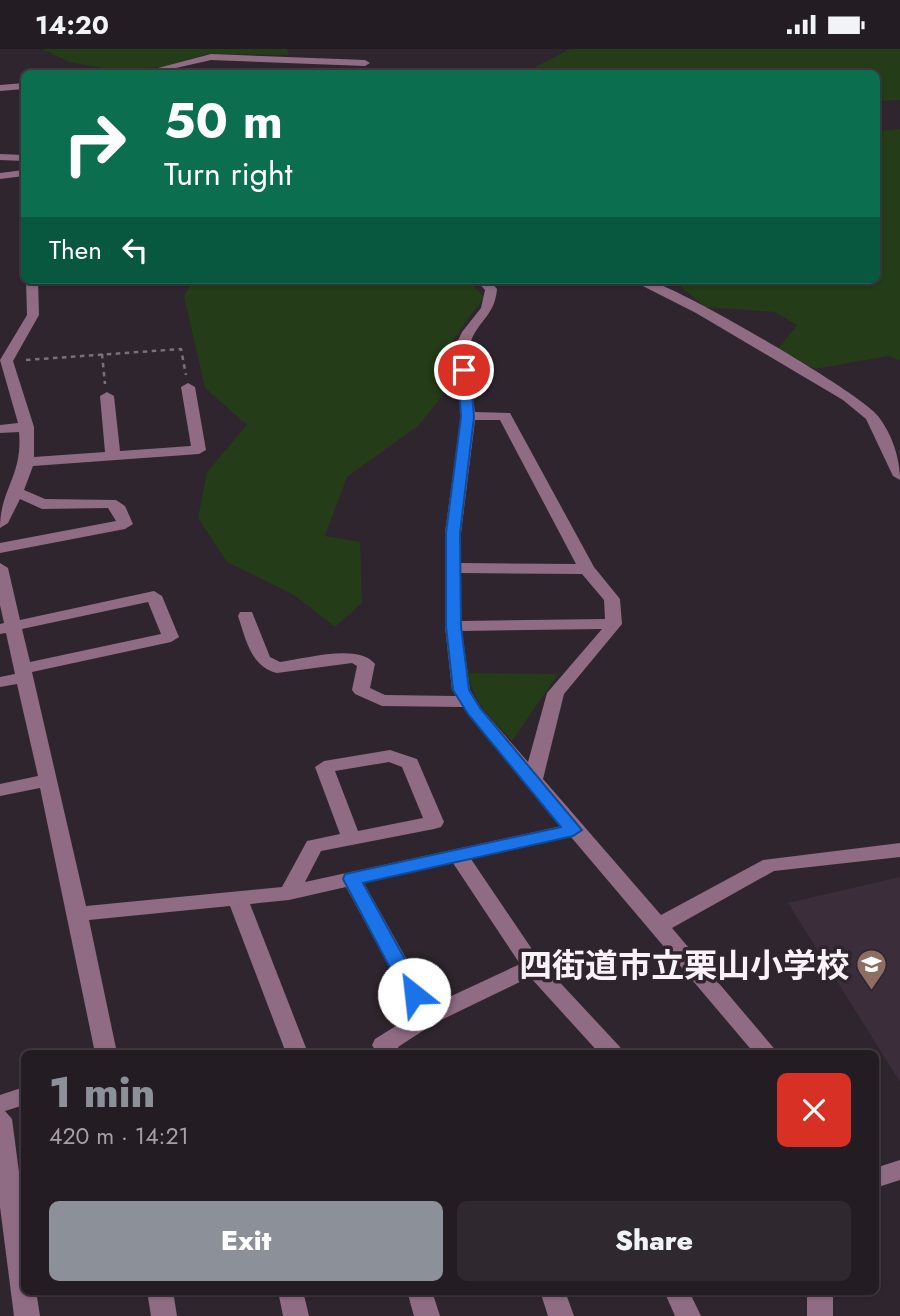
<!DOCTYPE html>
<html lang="en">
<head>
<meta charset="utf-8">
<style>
	:root { --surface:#231c22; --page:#2f292f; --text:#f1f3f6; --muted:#a3a1a5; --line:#403a40; --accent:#8c9099 }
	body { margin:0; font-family:Jost,"Noto Sans JP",sans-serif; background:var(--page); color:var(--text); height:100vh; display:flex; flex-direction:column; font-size:26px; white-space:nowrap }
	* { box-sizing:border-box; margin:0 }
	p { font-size:23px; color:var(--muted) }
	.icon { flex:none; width:38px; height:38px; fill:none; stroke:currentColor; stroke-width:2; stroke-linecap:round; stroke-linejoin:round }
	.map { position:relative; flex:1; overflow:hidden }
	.details { position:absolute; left:21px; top:1001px; width:858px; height:245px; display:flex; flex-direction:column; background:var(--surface); border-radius:10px; box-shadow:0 2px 5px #0004,0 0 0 2px var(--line) }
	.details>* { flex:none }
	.guide { position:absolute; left:21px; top:21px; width:859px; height:214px; border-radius:10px; box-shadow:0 2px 5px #0004,0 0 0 2px var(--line); background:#0b6e4f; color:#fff; overflow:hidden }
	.pin { position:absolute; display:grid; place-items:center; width:60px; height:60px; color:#fff; margin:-30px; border:4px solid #fff; border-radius:50%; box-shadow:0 2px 7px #0007 }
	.me { position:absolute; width:77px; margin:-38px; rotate:331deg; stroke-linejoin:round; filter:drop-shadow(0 0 5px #0008) }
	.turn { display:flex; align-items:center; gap:24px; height:147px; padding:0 28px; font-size:32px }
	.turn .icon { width:91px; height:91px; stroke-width:2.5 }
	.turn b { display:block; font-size:49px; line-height:60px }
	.then { display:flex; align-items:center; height:66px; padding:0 28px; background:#0003; gap:14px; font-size:26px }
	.round { display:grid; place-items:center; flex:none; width:74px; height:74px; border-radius:10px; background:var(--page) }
	.head { display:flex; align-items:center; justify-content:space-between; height:119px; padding:0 28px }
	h1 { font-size:42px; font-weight:800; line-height:52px; color:var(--accent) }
	.button { display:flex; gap:14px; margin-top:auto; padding:14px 28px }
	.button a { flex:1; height:80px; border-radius:10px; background:var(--accent); color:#fff; font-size:28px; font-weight:800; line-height:80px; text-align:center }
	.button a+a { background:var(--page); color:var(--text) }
	.status { display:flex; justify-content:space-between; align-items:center; height:49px; padding:0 35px; background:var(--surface); direction:ltr }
	.status svg { height:19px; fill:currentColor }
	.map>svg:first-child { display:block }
</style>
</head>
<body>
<div class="status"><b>14:20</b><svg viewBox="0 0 49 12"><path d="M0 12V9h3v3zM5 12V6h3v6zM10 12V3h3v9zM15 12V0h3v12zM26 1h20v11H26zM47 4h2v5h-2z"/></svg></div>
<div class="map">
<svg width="900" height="1267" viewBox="0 0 900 1267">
	<rect width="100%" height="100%" fill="#2f252e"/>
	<path fill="#3c2d3a" d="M900,828V1033L788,854Z"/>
	<g fill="#243c17">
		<path d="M42,0H287L289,6L207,5L168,17L121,22L69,13Z"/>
		<path d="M570,0H900V51L877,52V24H559L535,18Z"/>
		<path d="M900,80V311L888,307L815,320L778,300L797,276L775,263L705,258L673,231H877V82Z"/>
		<path d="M193,231H468L484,248L453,291L450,337L419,376L347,428L325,487L360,493L362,554L335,578L294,546L227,513L198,469L207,423L247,376L205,339L184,247Z"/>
		<path d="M468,624L558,625L512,692C493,671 473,654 468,624Z"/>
	</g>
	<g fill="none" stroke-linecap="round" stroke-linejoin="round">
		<g stroke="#7a7179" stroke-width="2.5" stroke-dasharray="4.5 4.5" stroke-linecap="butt">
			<path d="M102,305L105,335"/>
			<path d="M26,311L181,300L186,326"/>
		</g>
		<g fill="#906b84" fill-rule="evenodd">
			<path d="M211,5L365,11L370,14L365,17L211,11L154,24H139Z"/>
			<path d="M24,34V40L0,42V36Z"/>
			<path d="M0,105L24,106V112L0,111Z"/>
			<path d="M24,121V127L0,130V124Z"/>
			<path d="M26,231H38L39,266L13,312L34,378V408L105,403L100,347L107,343L114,347L120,402L191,397L181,338L188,334L195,338L206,401L199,405L33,417L24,441L45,450L116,451L125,457L133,475L125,480L0,504V494L116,472L108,459L42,460L20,450L8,474L0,479C0,440 23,427 19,383L0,384V376L18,374L0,311L27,266Z"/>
			<path d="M476,231H489L497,240C495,266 479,271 471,292C465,307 473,346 475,363L510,364L594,518L620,550L622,575L564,645L543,730L661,866L763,811L900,794V808L774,822L672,879L778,1004H754L571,788L471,810L540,912L620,998L623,1004H599L530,928L435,974L398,998L401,1004H377L372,996L375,990L415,965L346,838L289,851L250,855L308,1004H286L230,857L89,871L117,1004H95L40,739L0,747V735L38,727L17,635L0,638V628L15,625L6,584L0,585V575L4,574L0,556V514L8,519L20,571L154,542L162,547L179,588L171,593L32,623L86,857L282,838L307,792L340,785L315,718L324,712L390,701L417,710L444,773L441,778L434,780L321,802L305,833L562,777L463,658L382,657L355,645L352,641L357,617L352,614L277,624C250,617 246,590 238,567L240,563H252L270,608L280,613C305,610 358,594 375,615L370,639L385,646L456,647L452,641L445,577V484L461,367L455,298L462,283L481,259L485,241ZM475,371H500L576,515L461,514V484ZM461,524L582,525L604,551L605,570L461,572ZM148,553L161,585L30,613L22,580ZM602,580L547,644L528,713L481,659L470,641L462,582ZM389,713L402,718L423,769L358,782L335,722ZM453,814L520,915L432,956L364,834Z"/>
			<path d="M631,231C636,231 642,230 647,231C677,237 861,344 878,367C892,385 900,409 900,431L893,427L866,370L843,351L696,264Z"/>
			<path d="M24,1038V1056L5,1062L12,1070L24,1161V1242H36L40,1267H14L0,1158V1046Z"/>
			<path d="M900,1111V1131L875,1139V1119Z"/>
			<path d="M147,1242H173L177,1267H151Z"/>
			<path d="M278,1242H303L309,1267H283Z"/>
			<path d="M407,1242H432L440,1267H414Z"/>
			<path d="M540,1242H565L574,1267H548Z"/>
			<path d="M664,1242H689L701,1267H675Z"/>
			<rect x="807" y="1242" width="26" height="25"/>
		</g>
	</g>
	<path fill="#1a73e8" stroke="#114b97" stroke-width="2" d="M464,318L470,321L474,368L460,484L461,577L469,641L480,659L582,781L573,787L363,834L424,945L414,952L404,945L343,830L345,825L561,778L468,665L453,641L446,577V484L461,368L458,321Z"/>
	<defs>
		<symbol id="school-pin" viewBox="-11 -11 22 30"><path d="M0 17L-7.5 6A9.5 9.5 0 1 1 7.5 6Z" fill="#8d6e63" stroke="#2f252e"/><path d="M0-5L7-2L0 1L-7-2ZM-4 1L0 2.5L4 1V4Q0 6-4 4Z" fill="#fff"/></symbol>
	</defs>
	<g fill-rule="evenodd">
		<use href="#school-pin" x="854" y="898" width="35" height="47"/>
	</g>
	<g text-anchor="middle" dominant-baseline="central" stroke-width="7" stroke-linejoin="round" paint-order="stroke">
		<g font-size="33" font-weight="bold" fill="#f9f2f8" stroke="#2f252e" text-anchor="end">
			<text x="849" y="916">四街道市立栗山小学校</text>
		</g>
	</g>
</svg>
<div class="pin" style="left:464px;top:321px;background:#d93025"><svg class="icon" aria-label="arrive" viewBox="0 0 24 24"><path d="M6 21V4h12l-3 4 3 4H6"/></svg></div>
<svg class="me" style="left:414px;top:945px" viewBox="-20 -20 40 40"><circle r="19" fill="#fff"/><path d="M0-13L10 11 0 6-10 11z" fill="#1a73e8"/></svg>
<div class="guide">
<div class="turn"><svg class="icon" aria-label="right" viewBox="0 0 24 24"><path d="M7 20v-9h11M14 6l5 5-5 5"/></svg><div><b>50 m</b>Turn right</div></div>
<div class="then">Then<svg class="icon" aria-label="left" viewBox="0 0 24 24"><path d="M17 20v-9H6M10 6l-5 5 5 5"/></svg></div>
</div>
<section class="details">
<div class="head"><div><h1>1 min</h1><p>420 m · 14:21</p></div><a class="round" style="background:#d93025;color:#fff"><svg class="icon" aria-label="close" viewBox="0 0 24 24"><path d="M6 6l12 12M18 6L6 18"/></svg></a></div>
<div class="button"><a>Exit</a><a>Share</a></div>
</section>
</div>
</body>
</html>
